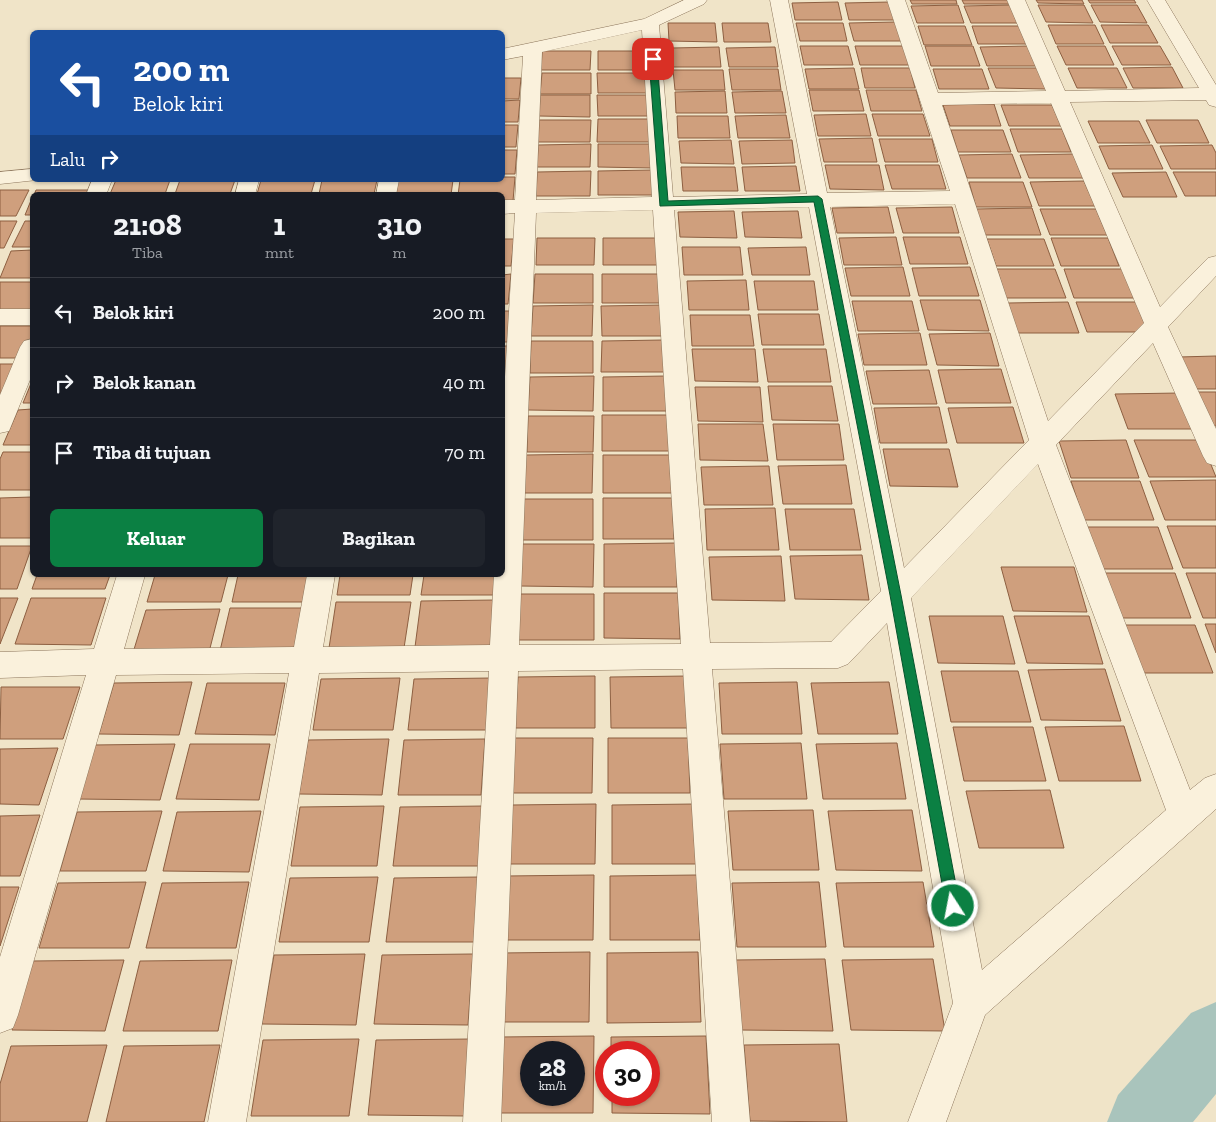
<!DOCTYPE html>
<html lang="id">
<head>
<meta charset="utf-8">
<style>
	:root { --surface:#171b24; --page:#20242c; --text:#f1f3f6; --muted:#9ea1a6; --line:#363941; --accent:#0b8043 }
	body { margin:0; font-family:"Zilla Slab",serif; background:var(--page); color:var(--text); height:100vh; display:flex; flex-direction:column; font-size:19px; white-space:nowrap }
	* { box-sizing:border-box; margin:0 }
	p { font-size:16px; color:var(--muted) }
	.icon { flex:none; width:28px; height:28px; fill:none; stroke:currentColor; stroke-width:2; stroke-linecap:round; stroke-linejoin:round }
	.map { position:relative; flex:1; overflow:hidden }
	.panel { position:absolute; left:30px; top:192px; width:475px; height:385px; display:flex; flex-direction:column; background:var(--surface); border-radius:8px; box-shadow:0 1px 4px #0004 }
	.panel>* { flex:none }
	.banner { position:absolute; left:30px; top:30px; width:475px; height:152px; border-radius:8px; box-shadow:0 1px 4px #0004; background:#1a4fa0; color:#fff; overflow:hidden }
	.speed { position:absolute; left:520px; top:1041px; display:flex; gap:10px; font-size:25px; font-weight:700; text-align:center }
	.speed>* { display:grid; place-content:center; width:65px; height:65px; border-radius:50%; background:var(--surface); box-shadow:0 1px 4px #0004; line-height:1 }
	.speed small { font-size:12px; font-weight:400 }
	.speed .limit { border:8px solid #d22; background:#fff; color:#111 }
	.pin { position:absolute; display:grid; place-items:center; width:42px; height:42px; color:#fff; margin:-21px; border-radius:10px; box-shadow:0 2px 8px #0006 }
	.me { position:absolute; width:55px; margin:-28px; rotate:349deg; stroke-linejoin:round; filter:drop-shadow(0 0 4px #0008) }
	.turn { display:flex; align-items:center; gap:18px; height:105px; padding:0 20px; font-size:22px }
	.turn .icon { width:65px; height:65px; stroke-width:2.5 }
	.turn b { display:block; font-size:35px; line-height:42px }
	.then { display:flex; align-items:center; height:48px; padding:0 20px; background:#0003; gap:10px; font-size:19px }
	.eta { display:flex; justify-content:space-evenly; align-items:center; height:85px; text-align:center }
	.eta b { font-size:30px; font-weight:800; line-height:35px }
	.button { display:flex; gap:10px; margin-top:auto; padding:10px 20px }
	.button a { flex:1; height:58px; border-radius:8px; background:var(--accent); color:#fff; font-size:20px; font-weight:800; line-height:58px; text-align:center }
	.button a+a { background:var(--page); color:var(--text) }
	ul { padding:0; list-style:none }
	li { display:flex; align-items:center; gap:15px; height:70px; padding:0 20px; border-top:1px solid var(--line) }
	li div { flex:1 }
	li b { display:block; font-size:19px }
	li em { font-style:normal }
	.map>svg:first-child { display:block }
</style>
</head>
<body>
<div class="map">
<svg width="1216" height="1122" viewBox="0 0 1216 1122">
	<rect width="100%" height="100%" fill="#f0e4c8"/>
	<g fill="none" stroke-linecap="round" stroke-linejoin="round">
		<path fill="#a9c4bc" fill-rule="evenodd" d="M1216,1002V1094L1193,1122H1107L1118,1095L1191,1013Z"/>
	</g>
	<g fill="#cf9f7d" stroke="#8d5f41" fill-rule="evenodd">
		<path d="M910,0H956L957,4H912Z"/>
		<path d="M962,0H1008L1009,4H964Z"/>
		<path d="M1036,0H1082L1084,4L1038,3Z"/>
		<path d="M1088,0H1134L1136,3H1090Z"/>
		<path d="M838,2L842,20H795L792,3Z"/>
		<path d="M890,2L895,20H849L845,3Z"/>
		<path d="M958,5L964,23H917L911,6Z"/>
		<path d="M1010,5L1017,23H971L964,6Z"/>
		<path d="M1038,5H1084L1093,23L1046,22Z"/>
		<path d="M1091,5H1137L1147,23L1100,22Z"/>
		<path d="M896,22L901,41H854L849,23Z"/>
		<path d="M668,23H715L717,42L669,41Z"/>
		<path d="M722,23H768L771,42H724Z"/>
		<path d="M796,23H843L847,41H800Z"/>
		<path d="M1048,25H1095L1104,44H1056Z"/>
		<path d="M1101,25H1148L1158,43H1110Z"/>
		<path d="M918,26H965L972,45H924Z"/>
		<path d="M972,26H1019L1026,44H978Z"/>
		<path d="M800,46H848L853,65H804Z"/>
		<path d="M855,46H903L909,65H860Z"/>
		<path d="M925,46H973L980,66H931Z"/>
		<path d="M1028,46L1036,66H987L980,47Z"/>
		<path d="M1057,46H1105L1114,65H1066Z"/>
		<path d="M1112,46H1160L1171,65H1122Z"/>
		<path d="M719,47L721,67H673L672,48Z"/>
		<path d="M775,47L778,67H729L726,48Z"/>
		<path d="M542,51H591L590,70H541Z"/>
		<path d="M598,51H646L647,70H598Z"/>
		<path d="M1172,67L1183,88H1133L1123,68Z"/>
		<path d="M854,68L859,89H809L805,69Z"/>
		<path d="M861,68H910L915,88H865Z"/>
		<path d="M988,68H1037L1046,89L996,88Z"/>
		<path d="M1068,68H1117L1127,88H1077Z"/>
		<path d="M729,69H778L781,90H732Z"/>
		<path d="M933,69H982L989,89H939Z"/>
		<path d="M673,70H723L725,90H675Z"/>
		<path d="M542,73H591V94H540Z"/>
		<path d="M597,73H647V93H598Z"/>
		<path d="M502,78H521L519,99H502Z"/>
		<path d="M809,90H859L864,111H813Z"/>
		<path d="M866,90H916L922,111H871Z"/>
		<path d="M725,91L727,113H676L675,92Z"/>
		<path d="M782,91L786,113H735L732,92Z"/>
		<path d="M540,95H590V117L539,116Z"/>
		<path d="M597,95H648L649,116H598Z"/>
		<path d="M520,100L518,122H502V101Z"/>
		<path d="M994,104L1001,126H950L943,105Z"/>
		<path d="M1001,105H1052L1061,126H1009Z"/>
		<path d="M866,114L871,136H818L814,115Z"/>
		<path d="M872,114H923L930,136H878Z"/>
		<path d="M786,115L790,138H738L735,116Z"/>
		<path d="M677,116H728L730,138H678Z"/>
		<path d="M598,119H649L650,142H597Z"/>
		<path d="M539,120H591L590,142H538Z"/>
		<path d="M1146,120H1198L1209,143H1157Z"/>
		<path d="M1088,121H1139L1150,143H1098Z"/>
		<path d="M502,125H518L516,147H502Z"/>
		<path d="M1010,129H1062L1071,152H1018Z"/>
		<path d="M951,130H1003L1011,152H958Z"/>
		<path d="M872,138L877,162H824L819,139Z"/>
		<path d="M879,139H932L938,162H885Z"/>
		<path d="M731,140L734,164L681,163L679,141Z"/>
		<path d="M792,140L795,163L742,164L739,141Z"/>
		<path d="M591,144L590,167H537L538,145Z"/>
		<path d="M598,144H651L652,168L598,167Z"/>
		<path d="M1152,145L1163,169H1109L1099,146Z"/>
		<path d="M1212,145L1216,153V169H1171L1160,146Z"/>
		<path d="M502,150H517L515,174H502Z"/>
		<path d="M1012,154L1021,178H967L959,155Z"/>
		<path d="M1073,154L1083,178H1029L1020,155Z"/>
		<path d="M825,165H879L884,190L830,189Z"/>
		<path d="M885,165H939L946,189H892Z"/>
		<path d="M796,166L800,191H745L742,167Z"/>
		<path d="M681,167H735L738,191H683Z"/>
		<path d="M652,170L653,195H598V171Z"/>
		<path d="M591,171L590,196H536L537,172Z"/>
		<path d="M1166,172L1177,197H1123L1112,173Z"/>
		<path d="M1173,172H1216V196H1185Z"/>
		<path d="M502,177H515L513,201H502V195H458L460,180H502Z"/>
		<path d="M116,180H170L165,194H110Z"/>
		<path d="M180,180H235L230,194H175Z"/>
		<path d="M261,180H315L311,194H257Z"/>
		<path d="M322,180H377L374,194H319Z"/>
		<path d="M398,180H453L451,195H396Z"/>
		<path d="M1084,181L1095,206H1039L1030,182Z"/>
		<path d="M969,182H1023L1032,207H976Z"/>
		<path d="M0,190H29L16,216H0Z"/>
		<path d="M36,190H92L89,195H34Z"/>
		<path d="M32,198V215H25Z"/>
		<path d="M888,207L894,233H837L832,208Z"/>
		<path d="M952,207L959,233H903L896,208Z"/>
		<path d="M1032,208L1041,235H985L976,209Z"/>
		<path d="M1040,209H1096L1107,235H1050Z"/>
		<path d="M734,211L737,238L680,237L678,212Z"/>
		<path d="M798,211L802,238L745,237L742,212Z"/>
		<path d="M0,221H17L4,248H0Z"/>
		<path d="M25,221H32V247H12Z"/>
		<path d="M896,237L902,265H844L839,238Z"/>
		<path d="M903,237H960L968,264H910Z"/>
		<path d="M537,238H595L594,265H536Z"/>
		<path d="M603,238H660L661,265H603Z"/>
		<path d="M1051,238H1108L1119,266H1061Z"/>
		<path d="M502,239H514L511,266H502Z"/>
		<path d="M987,239H1044L1054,266H996Z"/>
		<path d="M682,247H740L743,275H684Z"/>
		<path d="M806,247L810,275H752L748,248Z"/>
		<path d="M32,250V278H0L11,251Z"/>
		<path d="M903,267L910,296H851L845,268Z"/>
		<path d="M970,267L979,296H919L912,268Z"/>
		<path d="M997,269H1055L1066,298H1006Z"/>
		<path d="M1064,269H1122L1134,298H1074Z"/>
		<path d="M511,274L508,304H502V275Z"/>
		<path d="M535,274H593V303H533Z"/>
		<path d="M602,274H661L662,303H602Z"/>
		<path d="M746,280L749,310H689L687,281Z"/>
		<path d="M754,281H814L818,310H758Z"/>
		<path d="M0,282H32V312L0,311Z"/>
		<path d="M920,300H980L989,331L928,330Z"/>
		<path d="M852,301H912L919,331H858Z"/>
		<path d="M1068,302L1079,333H1018L1008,303Z"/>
		<path d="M1076,302H1136L1148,332H1087Z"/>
		<path d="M593,305L592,336H531L533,306Z"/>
		<path d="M662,305L663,336H602L601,306Z"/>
		<path d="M502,311H513L510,342H502Z"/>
		<path d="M758,314H819L824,345H762Z"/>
		<path d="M690,315H750L754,346H692Z"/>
		<path d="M0,326H32V339L24,358H0Z"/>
		<path d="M920,333L927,365H864L858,334Z"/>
		<path d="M990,333L999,366L937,365L929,334Z"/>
		<path d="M663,340L664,372H601L602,341Z"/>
		<path d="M531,341H593V373H530Z"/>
		<path d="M502,346H510L507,378H502Z"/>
		<path d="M692,349H755L758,382L695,381Z"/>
		<path d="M763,349H826L831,382H768Z"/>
		<path d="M1216,356V389H1193L1179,357Z"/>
		<path d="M0,364H20L0,398Z"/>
		<path d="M1001,369L1011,403H946L938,370Z"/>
		<path d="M929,370L937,404H873L866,371Z"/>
		<path d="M594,376L593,411L528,410L530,377Z"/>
		<path d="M666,376L667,411H603V377Z"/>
		<path d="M32,381V403H23Z"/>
		<path d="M768,386H832L838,421L772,420Z"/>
		<path d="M695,387H760L763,422L698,421Z"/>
		<path d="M1194,392H1216V426H1209Z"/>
		<path d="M1180,393L1194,429H1128L1115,394Z"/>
		<path d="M939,407L947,443H880L874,408Z"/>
		<path d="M1013,407L1024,443H957L948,408Z"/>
		<path d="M32,409V445H3L18,410Z"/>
		<path d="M602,415H668L669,451H602Z"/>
		<path d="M528,416H594L593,452H527Z"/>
		<path d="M698,424H763L768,461L700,460Z"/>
		<path d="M773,424H839L844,460H777Z"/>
		<path d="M1126,440L1139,478H1071L1059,441Z"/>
		<path d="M1134,440H1201L1216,477H1149Z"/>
		<path d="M883,449H949L958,487L890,486Z"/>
		<path d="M3,452H32V490H0V459Z"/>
		<path d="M593,454L592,493H524L526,455Z"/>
		<path d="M603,455H670L672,493H603Z"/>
		<path d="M846,465L852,504H783L778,466Z"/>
		<path d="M769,466L773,505H704L701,467Z"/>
		<path d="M1216,480V520H1165L1150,481Z"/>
		<path d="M1071,481H1140L1154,520H1084Z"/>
		<path d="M32,497V538H0V498Z"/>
		<path d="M603,498H672L674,539H603Z"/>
		<path d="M524,499H593V540H522Z"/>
		<path d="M775,508L779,550H707L705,509Z"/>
		<path d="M785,509H854L861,550H790Z"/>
		<path d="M1167,526H1216V568H1183Z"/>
		<path d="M1087,527H1158L1173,569H1101Z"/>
		<path d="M676,543L677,587H604V544Z"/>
		<path d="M522,544H594L593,587L520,586Z"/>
		<path d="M0,546H32L17,589H0Z"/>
		<path d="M862,555L869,600L795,599L790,556Z"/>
		<path d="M781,556L785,601L712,600L709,557Z"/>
		<path d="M1001,567H1074L1087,612L1013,611Z"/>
		<path d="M1103,573H1175L1191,618H1117Z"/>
		<path d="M1186,573H1216V618H1203Z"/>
		<path d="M37,575H110L105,589H32Z"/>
		<path d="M155,575H228L221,602H147Z"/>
		<path d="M238,575H311L306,602H232Z"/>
		<path d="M340,575H413L410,595H337Z"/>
		<path d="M424,575H496L495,595H421Z"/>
		<path d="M604,593H678L680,639L604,638Z"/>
		<path d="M520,594H594V640H518Z"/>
		<path d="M0,598H18L0,644Z"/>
		<path d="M31,598H106L91,645L15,644Z"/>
		<path d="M495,600L491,647H415L421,601Z"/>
		<path d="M336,602H411L404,648H329Z"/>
		<path d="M230,608H305L296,655H219Z"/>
		<path d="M220,609L208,656H132L146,610Z"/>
		<path d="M929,616H1003L1015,664L938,663Z"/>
		<path d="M1014,616H1089L1103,664L1027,663Z"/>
		<path d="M1205,624H1216V653Z"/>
		<path d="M1120,625H1195L1213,673H1136Z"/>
		<path d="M1105,669L1121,721L1041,720L1028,670Z"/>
		<path d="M941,671H1018L1031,722H951Z"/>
		<path d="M595,676V728H515L518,677Z"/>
		<path d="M688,676L690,728H611L610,677Z"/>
		<path d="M400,678L393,730H313L321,679Z"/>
		<path d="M492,678L488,730H408L414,679Z"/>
		<path d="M192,682L179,735L99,734L114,683Z"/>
		<path d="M797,682L802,734H722L719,683Z"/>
		<path d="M889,682L898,734H818L811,683Z"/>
		<path d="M207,683H285L275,735L195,734Z"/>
		<path d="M1,687H80L63,739H0Z"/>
		<path d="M1124,726L1141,781H1059L1045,727Z"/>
		<path d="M953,727H1033L1046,781H964Z"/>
		<path d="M512,738H593L592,793H509Z"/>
		<path d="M608,738H688L690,793H608Z"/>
		<path d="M389,739L382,795L299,794L308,740Z"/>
		<path d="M485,739L481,795H398L404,740Z"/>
		<path d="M801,743L807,799H724L720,744Z"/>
		<path d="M897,743L906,799H823L816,744Z"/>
		<path d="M175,744L160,800L77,799L93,745Z"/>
		<path d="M190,744H270L259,800L176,799Z"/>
		<path d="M58,748L39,805L0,804V749Z"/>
		<path d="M1050,790L1064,848H979L966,791Z"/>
		<path d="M596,804L595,864H509L512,805Z"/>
		<path d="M695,804L698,864H612V805Z"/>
		<path d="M384,806L377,866H291L300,807Z"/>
		<path d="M484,806L480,866H393L400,807Z"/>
		<path d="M813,810L819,870H733L728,811Z"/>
		<path d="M912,810L922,871L836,870L828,811Z"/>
		<path d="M162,811L146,871H60L77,812Z"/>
		<path d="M261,811L249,872L163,871L177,812Z"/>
		<path d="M40,815L20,876H0V816Z"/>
		<path d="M594,875L593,940H503L506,876Z"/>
		<path d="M697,875L700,940H610V876Z"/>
		<path d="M378,877L369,942H279L290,878Z"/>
		<path d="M481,877L476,942H386L394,878Z"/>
		<path d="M146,882L129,948H39L58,883Z"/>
		<path d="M249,882L236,948H146L162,883Z"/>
		<path d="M819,882L826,947H737L732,883Z"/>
		<path d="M923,882L934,947H844L836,883Z"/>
		<path d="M0,887H19L0,946Z"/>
		<path d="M590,952L589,1022H496L499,953Z"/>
		<path d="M698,952L701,1022L607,1023V953Z"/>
		<path d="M365,954L356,1025L262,1024L274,955Z"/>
		<path d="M473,954L468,1025L374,1024L382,955Z"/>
		<path d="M825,959L833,1031L739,1030L734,960Z"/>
		<path d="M933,959L945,1031L851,1030L842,960Z"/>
		<path d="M124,960L105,1031L12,1030L32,961Z"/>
		<path d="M232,960L218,1031H123L140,961Z"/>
		<path d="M594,1036L593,1113H495L499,1037ZM531,1052H574V1095H531Z"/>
		<path d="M706,1036L710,1114L612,1113V1095H649V1052H611V1037Z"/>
		<path d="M359,1039L349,1116H251L263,1040Z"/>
		<path d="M471,1039L466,1116L368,1115L376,1040Z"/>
		<path d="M839,1044L847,1122L750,1121L744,1045Z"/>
		<path d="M107,1045L87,1122H0V1084L11,1046Z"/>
		<path d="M220,1045L204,1122H106L124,1046Z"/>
	</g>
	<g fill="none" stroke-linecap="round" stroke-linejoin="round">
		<defs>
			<g id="minor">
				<path d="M684,0H707L704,4L659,25L673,197L807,194L770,0H788L827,193L950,191L887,0H905L938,93L1046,91L1007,0H1025L1065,91L1199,88L1147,0H1165L1216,85V107L1209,105L1206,100L1070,102L1160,307L1208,258L1216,256V276L1168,327L1216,429V466L1207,463L1203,456L1153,343L1056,445L1190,790L1205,778L1216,774V809L985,1015L946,1122H908L953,1003L887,623L848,664L838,668L712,669L750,1122H712L683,669L518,671L501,1122H463L489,671L319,673L246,1122H208L289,673L116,675L18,1015L13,1028L0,1033V957L86,675L0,678V652L94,649L117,575H145L124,649L294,647L307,575H335L323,647L490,645L494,575H502V426L515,213L502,214V200H515L523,56L502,60V49L644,19ZM642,30L652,197L536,200L542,52ZM1051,103L1144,323L1048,421L942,105ZM955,204L1029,440L904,568L830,207ZM809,207L881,591L831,642L710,643L674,210ZM653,210L681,644L519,645L536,213ZM1038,464L1166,810L982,970L911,598Z"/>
				<path d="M32,169V180H37L0,184V172Z"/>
				<path d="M92,180H112L106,195H86Z"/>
				<path d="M239,180H259L255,195H235Z"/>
				<path d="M379,180H399L396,195H376Z"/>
				<rect x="0" y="309" width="32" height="16"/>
				<path d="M32,339V375L9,431L0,433V395L20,347L24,341Z"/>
			</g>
		</defs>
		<use href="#minor" stroke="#8d765c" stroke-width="1"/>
		<use href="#minor" fill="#faf1dc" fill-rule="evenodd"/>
	</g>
	<path fill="#0b8043" stroke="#07532c" d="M653,57L657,59L668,201L818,196L822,199L901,595L960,906L958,911L953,913L948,911L946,906L890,595L814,202L660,206L649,59Z"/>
</svg>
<div class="speed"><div>28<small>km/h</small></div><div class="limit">30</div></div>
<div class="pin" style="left:653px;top:59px;background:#d93025"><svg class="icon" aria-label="arrive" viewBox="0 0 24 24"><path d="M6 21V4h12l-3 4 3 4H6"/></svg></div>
<svg class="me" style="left:953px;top:906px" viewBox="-20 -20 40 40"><circle r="17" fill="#0b8043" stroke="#fff" stroke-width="3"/><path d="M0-11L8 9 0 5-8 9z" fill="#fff"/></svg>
<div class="banner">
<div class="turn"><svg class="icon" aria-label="left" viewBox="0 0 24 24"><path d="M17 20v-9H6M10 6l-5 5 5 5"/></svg><div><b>200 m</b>Belok kiri</div></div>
<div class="then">Lalu<svg class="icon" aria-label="right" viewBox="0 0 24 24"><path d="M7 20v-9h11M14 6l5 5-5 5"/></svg></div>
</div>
<section class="panel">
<div class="eta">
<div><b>21:08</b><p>Tiba</p></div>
<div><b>1</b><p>mnt</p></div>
<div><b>310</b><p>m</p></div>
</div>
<ul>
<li><svg class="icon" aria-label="left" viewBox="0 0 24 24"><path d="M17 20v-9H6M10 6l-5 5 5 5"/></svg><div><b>Belok kiri</b></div><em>200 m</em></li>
<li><svg class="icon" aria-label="right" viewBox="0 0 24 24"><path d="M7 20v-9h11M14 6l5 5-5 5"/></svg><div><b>Belok kanan</b></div><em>40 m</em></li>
<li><svg class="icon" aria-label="arrive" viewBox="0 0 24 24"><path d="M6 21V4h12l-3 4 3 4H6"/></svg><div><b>Tiba di tujuan</b></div><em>70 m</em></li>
</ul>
<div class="button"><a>Keluar</a><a>Bagikan</a></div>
</section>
</div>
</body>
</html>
